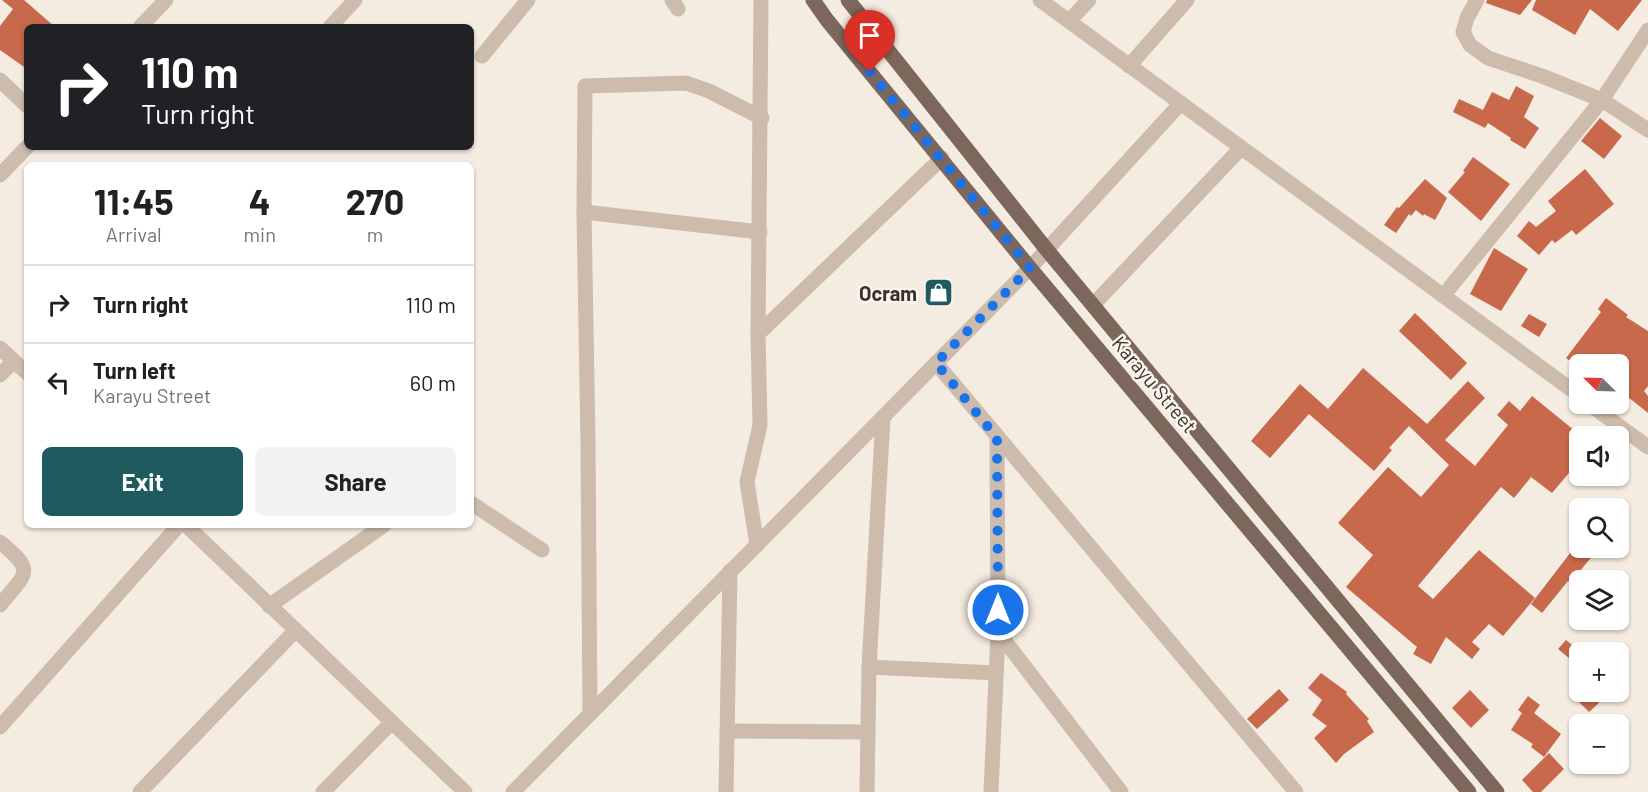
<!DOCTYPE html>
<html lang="en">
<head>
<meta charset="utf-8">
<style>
	:root { --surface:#fff; --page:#f2f2f2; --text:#202124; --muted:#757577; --line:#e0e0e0; --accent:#1f5a5e }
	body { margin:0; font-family:Barlow,sans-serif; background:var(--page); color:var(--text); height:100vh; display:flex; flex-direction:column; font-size:22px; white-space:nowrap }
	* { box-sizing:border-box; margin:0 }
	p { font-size:20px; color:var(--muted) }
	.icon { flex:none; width:33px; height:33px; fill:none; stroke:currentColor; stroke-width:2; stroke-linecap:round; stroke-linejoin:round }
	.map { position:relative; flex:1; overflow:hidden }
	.sheet { position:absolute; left:24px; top:162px; width:450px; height:366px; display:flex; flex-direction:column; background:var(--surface); border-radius:9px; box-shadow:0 2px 4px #0004 }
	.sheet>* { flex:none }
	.banner { position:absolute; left:24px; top:24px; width:450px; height:126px; border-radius:9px; box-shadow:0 2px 4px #0004; background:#202124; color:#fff; overflow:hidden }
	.needle { width:39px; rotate:293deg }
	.tools { position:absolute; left:1569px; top:354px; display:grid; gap:12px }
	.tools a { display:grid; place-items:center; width:60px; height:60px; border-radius:9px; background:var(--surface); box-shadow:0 2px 4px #0004; font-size:30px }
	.pin { position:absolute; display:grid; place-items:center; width:51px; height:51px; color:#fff; margin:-62px -26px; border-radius:50% 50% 50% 0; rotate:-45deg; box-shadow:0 0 6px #0007 }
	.pin .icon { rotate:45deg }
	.me { position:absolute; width:66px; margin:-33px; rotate:0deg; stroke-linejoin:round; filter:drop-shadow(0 0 4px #0008) }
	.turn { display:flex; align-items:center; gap:21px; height:126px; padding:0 18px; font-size:27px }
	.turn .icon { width:78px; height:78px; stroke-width:2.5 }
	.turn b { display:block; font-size:42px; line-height:51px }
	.eta { display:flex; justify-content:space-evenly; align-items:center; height:102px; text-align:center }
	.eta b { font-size:36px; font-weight:700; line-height:42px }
	.primary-button { display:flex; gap:12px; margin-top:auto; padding:12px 18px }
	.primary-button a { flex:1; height:69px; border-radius:9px; background:var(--accent); color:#fff; font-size:24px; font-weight:700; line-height:69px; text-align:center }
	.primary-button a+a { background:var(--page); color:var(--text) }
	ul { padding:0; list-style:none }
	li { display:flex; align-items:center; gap:18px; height:78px; padding:0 18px; border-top:2px solid var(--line) }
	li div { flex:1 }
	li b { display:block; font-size:22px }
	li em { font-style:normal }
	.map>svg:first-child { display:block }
</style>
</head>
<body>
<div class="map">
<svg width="1648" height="792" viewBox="0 0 1648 792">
	<rect width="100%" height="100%" fill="#f4ebe1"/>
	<g fill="#c8694b">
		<path d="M2,0H24L55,27H27V69L0,50V26L13,9Z"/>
		<path d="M1487,0H1532L1520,15L1486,3Z"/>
		<path d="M1536,0H1642L1618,31L1590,9L1575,35L1532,10Z"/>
		<path d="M1516,86L1534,96L1524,117L1539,128L1525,149L1510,140L1511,138L1488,123L1485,128L1453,112L1459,99L1483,110L1492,92L1509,100Z"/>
		<path d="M1600,118L1622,136L1604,159L1581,141Z"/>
		<path d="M1473,157L1510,184L1481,221L1448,192L1465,172L1463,171Z"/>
		<path d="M1585,169L1614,204L1576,235L1572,230L1555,243L1552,240L1539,255L1517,236L1529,221L1536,227L1556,211L1548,201Z"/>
		<path d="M1425,179L1447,198L1435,220L1424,214L1423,216L1416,210L1411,216L1409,214L1396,233L1384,225L1397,207L1399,208Z"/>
		<path d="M1494,248L1528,269L1501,311L1470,294Z"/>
		<path d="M1606,298L1628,315L1626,317L1648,331V386L1644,391L1648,396V413L1618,389V364H1574L1566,358L1601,312L1598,309Z"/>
		<path d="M1415,313L1467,363L1451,380L1399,331Z"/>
		<path d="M1529,314L1547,324L1539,337L1521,326Z"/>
		<path d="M1363,368L1427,424L1468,381L1485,398L1445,440L1475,466L1508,425L1497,415L1509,401L1520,411L1532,396L1580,435V460L1552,493L1531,477L1514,498L1501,487L1418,586L1433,599L1479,550L1535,598L1503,636L1489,624L1472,642L1480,649L1472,659L1446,637L1431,664L1413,654L1417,647L1346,587L1373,555L1338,523L1388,467L1421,497L1449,465L1409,426L1389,448L1392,450L1374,471L1309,414L1270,458L1251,441L1300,384L1328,409Z"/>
		<path d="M1574,548H1599L1570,583L1568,581L1542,613L1531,604Z"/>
		<path d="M1566,640L1581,652H1580V658L1575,663L1558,649Z"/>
		<path d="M1321,673L1347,692L1346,694L1369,719L1367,721L1374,732L1344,754L1336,763L1314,738L1327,726L1312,715L1322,700L1308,688Z"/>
		<path d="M1279,689L1289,700L1257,729L1247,719Z"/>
		<path d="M1470,690L1489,710L1471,728L1452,708Z"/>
		<path d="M1569,692H1587L1599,703L1589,712Z"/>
		<path d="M1528,696L1540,705L1534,713L1561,734L1544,757L1531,747L1533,744L1511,730L1522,713L1518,710Z"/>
		<path d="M1549,753L1564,769L1541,792H1533L1522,780Z"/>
	</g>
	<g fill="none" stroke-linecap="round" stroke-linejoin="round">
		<g stroke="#cdbbac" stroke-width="15">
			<path d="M672,0L678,9"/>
			<path d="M1040,0L1580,396"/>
			<path d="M1477,0L1467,18L1463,32L1470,45L1488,58L1542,76L1602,100L1648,130"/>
			<path d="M1069,21L1089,0"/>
			<path d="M140,27L166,0"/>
			<path d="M330,27L355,0"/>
			<path d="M482,56L528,0"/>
			<path d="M1129,66L1187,0"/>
			<path d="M0,80L27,106"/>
			<path d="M0,175L27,147"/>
			<path d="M584,212L760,232"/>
			<path d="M1443,296L1602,100L1648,30"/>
			<path d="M1093,305L1241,148"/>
			<path d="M758,334L942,158"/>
			<path d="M0,348L27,373"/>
			<path d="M936,363L1296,792"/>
			<path d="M0,375L14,361"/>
			<path d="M1589,404L1648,447"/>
			<path d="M471,503L542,550"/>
			<path d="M186,525L465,792"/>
			<path d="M0,542C36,572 27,572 0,605"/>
			<path d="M757,545L747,482L760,425L758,334L761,0"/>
			<path d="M269,606L384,525"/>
			<path d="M998,632L1121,792"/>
			<path d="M869,667L996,673"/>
			<path d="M590,714L588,442L584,212L585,86L686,83L709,91L762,118"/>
			<path d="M0,727L179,525"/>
			<path d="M727,731L868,732"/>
			<path d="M140,792L295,631"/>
			<path d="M323,792L392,722"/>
			<path d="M513,792L1030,268L1181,103"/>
			<path d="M726,792L730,571"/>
			<path d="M867,792L869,667L883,417"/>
			<path d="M991,792L998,632L997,438"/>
		</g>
		<g stroke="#7d675c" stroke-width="15">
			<path d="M813,0L827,20L1030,268L1469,792"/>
			<path d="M848,0L1047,250L1497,792"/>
		</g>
	</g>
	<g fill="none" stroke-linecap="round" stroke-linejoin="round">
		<path stroke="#1a73e8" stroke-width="10" stroke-dasharray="0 18" d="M870,72L1030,268L936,363L997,438L998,610"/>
	</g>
	<defs>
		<symbol id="shop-square" viewBox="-11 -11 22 22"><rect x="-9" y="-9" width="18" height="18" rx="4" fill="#1f5a5e" stroke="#fbf5ee"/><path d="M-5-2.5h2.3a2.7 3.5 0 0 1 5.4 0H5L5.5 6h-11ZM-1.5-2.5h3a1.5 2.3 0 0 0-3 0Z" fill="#fff"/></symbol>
	</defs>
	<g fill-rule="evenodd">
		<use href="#shop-square" x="922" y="276" width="33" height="33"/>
	</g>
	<g text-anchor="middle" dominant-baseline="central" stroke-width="5" stroke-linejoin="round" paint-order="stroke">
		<g font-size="20" font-weight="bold" fill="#3b302b" stroke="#fbf5ee" text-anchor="end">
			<text x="917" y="293">Ocram</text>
		</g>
		<g font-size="20" fill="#3b302b" stroke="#fbf5ee">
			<text transform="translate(1155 384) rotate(50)">Karayu Street</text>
		</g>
	</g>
</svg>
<div class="tools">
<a><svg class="needle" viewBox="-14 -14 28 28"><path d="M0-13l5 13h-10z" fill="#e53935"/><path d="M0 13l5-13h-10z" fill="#757577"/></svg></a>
<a><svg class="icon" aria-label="sound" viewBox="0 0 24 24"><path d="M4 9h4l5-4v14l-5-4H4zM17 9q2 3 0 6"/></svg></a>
<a><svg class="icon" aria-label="search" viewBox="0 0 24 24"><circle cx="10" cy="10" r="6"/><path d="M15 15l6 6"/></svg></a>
<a><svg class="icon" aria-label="layers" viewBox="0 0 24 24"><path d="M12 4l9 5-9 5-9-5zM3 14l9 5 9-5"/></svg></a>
<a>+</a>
<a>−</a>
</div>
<div class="pin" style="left:870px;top:72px;background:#d93025"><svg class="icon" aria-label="arrive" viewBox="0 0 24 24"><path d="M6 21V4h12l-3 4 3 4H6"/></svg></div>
<svg class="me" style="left:998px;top:610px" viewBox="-20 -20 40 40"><circle r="17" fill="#1a73e8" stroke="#fff" stroke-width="3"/><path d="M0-11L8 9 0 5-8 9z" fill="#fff"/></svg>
<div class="banner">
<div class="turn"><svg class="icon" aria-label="right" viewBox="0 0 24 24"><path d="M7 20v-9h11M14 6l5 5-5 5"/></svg><div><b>110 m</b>Turn right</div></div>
</div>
<section class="sheet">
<div class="eta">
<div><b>11:45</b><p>Arrival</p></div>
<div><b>4</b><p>min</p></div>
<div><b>270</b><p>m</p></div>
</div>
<ul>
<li><svg class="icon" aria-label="right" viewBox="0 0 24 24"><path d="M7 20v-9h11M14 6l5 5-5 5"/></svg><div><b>Turn right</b></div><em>110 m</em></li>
<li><svg class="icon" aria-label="left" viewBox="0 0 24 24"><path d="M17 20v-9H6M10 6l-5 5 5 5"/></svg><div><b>Turn left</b><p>Karayu Street</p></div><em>60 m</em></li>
</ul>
<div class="primary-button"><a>Exit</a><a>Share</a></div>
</section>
</div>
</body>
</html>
